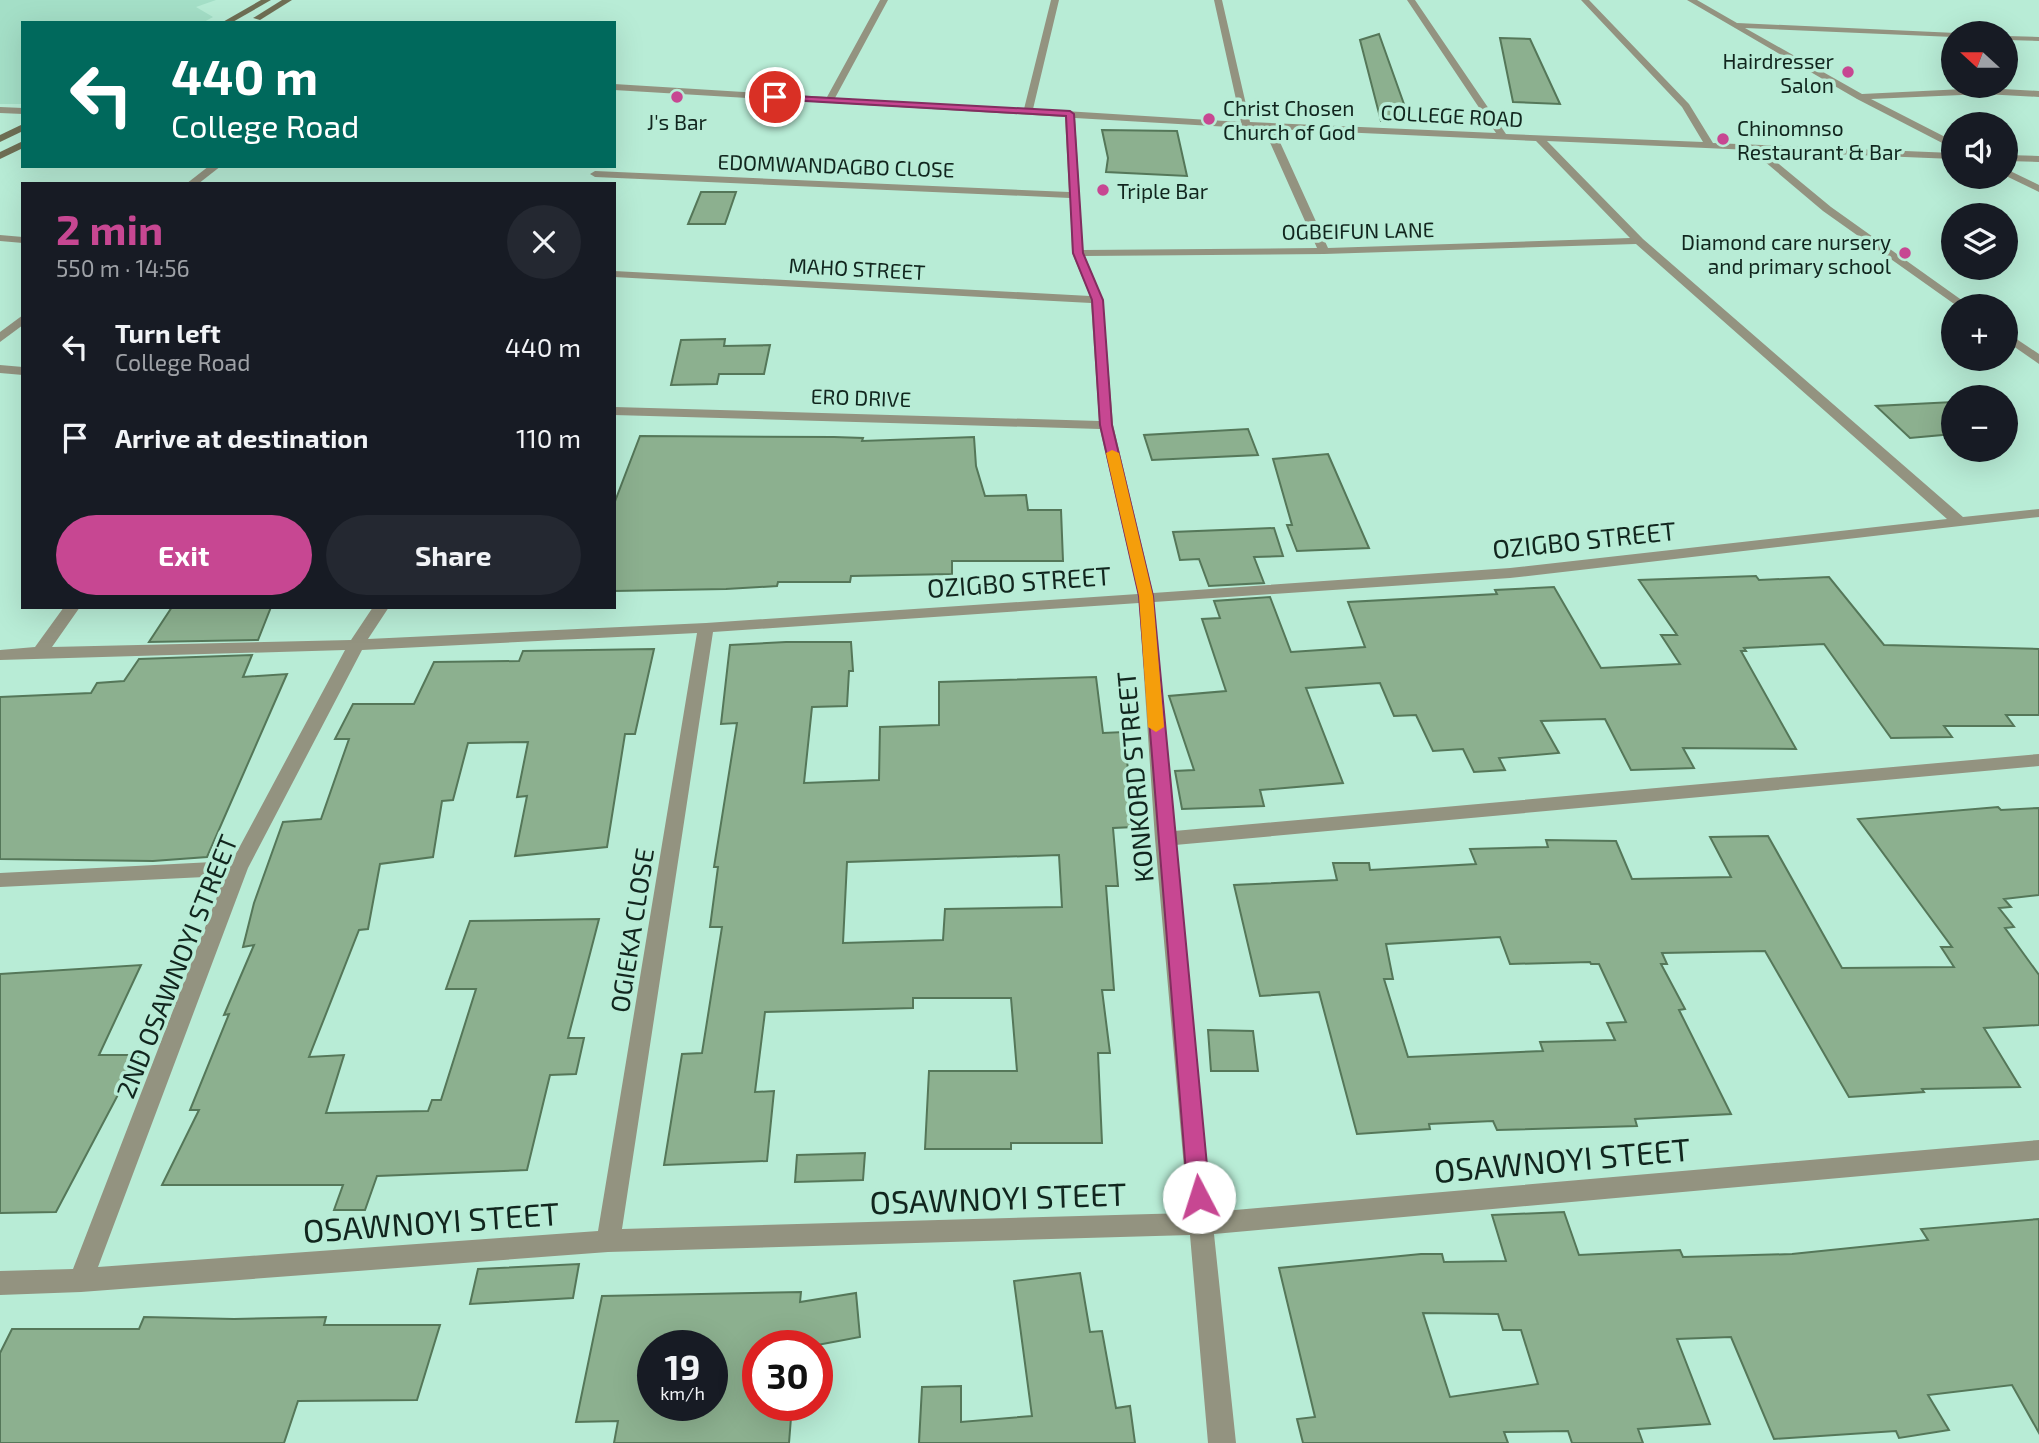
<!DOCTYPE html>
<html lang="en">
<head>
<meta charset="utf-8">
<style>
	:root { --surface:#171b24; --page:#242831; --text:#f1f3f6; --muted:#9ea1a6; --accent:#c74792 }
	body { margin:0; font-family:"Exo 2",sans-serif; background:var(--page); color:var(--text); height:100vh; display:flex; flex-direction:column; font-size:26px; white-space:nowrap }
	* { box-sizing:border-box; margin:0 }
	p { font-size:23px; color:var(--muted) }
	.icon { flex:none; width:38px; height:38px; fill:none; stroke:currentColor; stroke-width:2; stroke-linecap:round; stroke-linejoin:round }
	.map { position:relative; flex:1; overflow:hidden }
	.side { position:absolute; left:21px; top:182px; width:595px; height:427px; display:flex; flex-direction:column; background:var(--surface); border-radius:0px; box-shadow:0 7px 28px #0002 }
	.side>* { flex:none }
	.guide { position:absolute; left:21px; top:21px; width:595px; height:147px; border-radius:0px; box-shadow:0 7px 28px #0002; background:#00695c; color:#fff; overflow:hidden }
	.needle { width:46px; rotate:291deg }
	.fabs { position:absolute; left:1941px; top:21px; display:grid; gap:14px }
	.fabs a { display:grid; place-items:center; width:77px; height:77px; border-radius:50%; background:var(--surface); box-shadow:0 7px 28px #0002; font-size:35px }
	.speed { position:absolute; left:637px; top:1330px; display:flex; gap:14px; font-size:35px; font-weight:700; text-align:center }
	.speed>* { display:grid; place-content:center; width:91px; height:91px; border-radius:50%; background:var(--surface); box-shadow:0 7px 28px #0002; line-height:1 }
	.speed small { font-size:18px; font-weight:400 }
	.speed .limit { border:10px solid #d22; background:#fff; color:#111 }
	.pin { position:absolute; display:grid; place-items:center; width:60px; height:60px; color:#fff; margin:-30px; border:4px solid #fff; border-radius:50%; box-shadow:0 2px 7px #0007 }
	.me { position:absolute; width:77px; margin:-38px; rotate:355deg; stroke-linejoin:round; filter:drop-shadow(0 0 5px #0008) }
	.turn { display:flex; align-items:center; gap:24px; height:147px; padding:0 35px; font-size:32px }
	.turn .icon { width:91px; height:91px; stroke-width:2.5 }
	.turn b { display:block; font-size:49px; line-height:60px }
	.round { display:grid; place-items:center; flex:none; width:74px; height:74px; border-radius:37px; background:var(--page) }
	.summary { display:flex; align-items:center; justify-content:space-between; height:119px; padding:0 35px }
	h1 { font-size:42px; font-weight:700; line-height:52px; color:var(--accent) }
	.action { display:flex; gap:14px; margin-top:auto; padding:14px 35px }
	.action a { flex:1; height:80px; border-radius:42px; background:var(--accent); color:#fff; font-size:28px; font-weight:700; line-height:80px; text-align:center }
	.action a+a { background:var(--page); color:var(--text) }
	ul { padding:0; list-style:none }
	li { display:flex; align-items:center; gap:21px; height:91px; padding:0 35px }
	li div { flex:1 }
	li b { display:block; font-size:26px }
	li em { font-style:normal }
	.map>svg:first-child { display:block }
</style>
</head>
<body>
<div class="map">
<svg width="2039" height="1443" viewBox="0 0 2039 1443">
	<rect width="100%" height="100%" fill="#b8ecd6"/>
	<path fill="#a4dfc7" d="M0,0H216L196,7L213,17L202,23H23V104H0Z"/>
	<g fill="#8cb08f" stroke="#557759" stroke-width="2" fill-rule="evenodd">
		<path d="M1379,34L1410,121H1381L1360,40Z"/>
		<path d="M1500,38L1530,39L1560,104L1513,102Z"/>
		<path d="M1102,130L1177,131L1187,176L1106,172L1108,158Z"/>
		<path d="M701,192H736L725,224H688Z"/>
		<path d="M725,339L724,346L770,345L764,374H719L717,384L671,385L681,340Z"/>
		<path d="M1953,402V434L1910,438L1876,406Z"/>
		<path d="M1248,429L1258,455L1152,460L1144,435Z"/>
		<path d="M640,436L834,437L863,438L862,441L974,437L976,466L985,496L1026,495L1028,510H1061L1063,561H952V574L851,576L850,582H778L777,586L726,589L614,591V504Z"/>
		<path d="M1328,454L1369,548L1297,551L1287,525H1292L1273,459Z"/>
		<path d="M1274,528L1283,556L1254,557L1264,583L1209,586L1199,559L1180,560L1173,532Z"/>
		<path d="M1756,576L1759,580L1829,577L1884,645L2039,649V715H2006L2014,726H1944L1952,737L1891,738L1824,644L1744,648L1746,651H1741L1796,749L1683,748L1694,768L1631,770L1605,719L1541,721L1559,753L1499,758L1505,770L1474,772L1463,749L1433,751L1416,715L1394,716L1380,683L1306,688L1343,783L1260,790L1264,806L1182,809L1175,771L1194,770L1169,696L1226,691L1202,619L1220,618L1214,601L1270,597L1291,652L1365,647L1348,602L1497,594L1495,590L1554,587L1601,668L1680,664L1661,635H1677L1639,580Z"/>
		<path d="M172,607H271L258,640L149,642Z"/>
		<path d="M786,642H851L853,671H849L847,706L812,707L804,783L879,780L880,727L939,725V682L1096,677L1103,733L1124,732L1134,827L1113,828L1118,886H1106L1114,990H1102L1110,1053H1098L1102,1143H1011V1149H925L929,1071H1017L1011,998H913V1008L765,1012L755,1092L774,1091L767,1161L664,1165L682,1054L702,1053L722,927H710L718,867H714L737,723L721,724L730,645ZM1059,855L1062,907L945,909L943,940L843,943L847,862Z"/>
		<path d="M654,649L635,734H625L607,847L515,856L527,796L517,797L528,742L468,743L453,800L442,801L433,857L380,864L368,929L359,930L309,1057L344,1055L326,1113L428,1111L432,1100H441L476,989H446L470,921L599,919L568,1038H584L576,1074L550,1075L527,1170L377,1176L365,1210H334L343,1185H162L199,1110H190L229,1014L224,1015L254,945L243,947L254,903L283,822L321,819L349,739H335L353,704H414L434,662L519,661L523,651Z"/>
		<path d="M252,655L243,677L287,674L207,857L153,861L0,859V697L91,693L97,683L124,681L139,659Z"/>
		<path d="M1998,807L2001,810L2039,808V895L2004,899L2011,907L1999,908L2014,927L2005,928L2039,975V1025L1984,1028L2020,1087L1922,1089L1924,1092L1849,1097L1765,951L1662,953L1667,964H1661L1685,1009L1679,1010L1731,1114L1635,1119L1637,1126L1497,1130L1493,1121L1429,1124L1430,1129L1357,1134L1319,992L1260,996L1234,885L1337,880L1333,863H1369L1370,870L1476,864L1470,849L1548,847L1546,840L1616,841L1632,879L1731,877L1710,837L1768,836L1842,968L1954,967L1941,947H1952L1858,819ZM1500,937L1510,964L1590,962L1591,964H1599L1626,1022L1607,1023L1615,1040L1540,1042L1543,1051L1408,1057L1384,979H1393L1386,944Z"/>
		<path d="M141,965L99,1055H139L56,1212L0,1213V974Z"/>
		<path d="M1208,1030L1253,1031L1258,1071H1211Z"/>
		<path d="M865,1153L863,1180L795,1182L797,1155Z"/>
		<path d="M1564,1212L1579,1255L1680,1250L1683,1257L1792,1254L1928,1240L1921,1229L2039,1219V1433L2012,1385L1928,1395L1949,1430L1899,1438L1896,1431L1774,1439L1731,1337L1677,1339L1710,1424L1638,1429L1643,1443H1572L1568,1431L1504,1432L1508,1443H1303L1297,1419L1315,1417L1279,1268L1421,1254H1442L1444,1262L1506,1261L1492,1215ZM1423,1313L1498,1314L1503,1330H1521L1538,1384L1450,1397Z"/>
		<path d="M579,1264L573,1298L470,1304L478,1269Z"/>
		<path d="M1080,1273L1090,1332L1102,1331L1116,1408L1130,1406L1135,1443H919L922,1387L961,1386V1422L1032,1416L1014,1281Z"/>
		<path d="M801,1292L800,1302L856,1293L860,1337L812,1346H758V1405H792L789,1443H614L618,1421L576,1422L602,1296ZM653,1346H712V1405H653Z"/>
		<path d="M144,1317L234,1319L326,1317L324,1325H440L417,1400L298,1401L284,1443H0V1353L12,1329H139Z"/>
	</g>
	<g fill="none" stroke-linecap="round" stroke-linejoin="round">
		<g fill="#939380" fill-rule="evenodd">
			<path d="M880,0H888L835,98L1024,109L1051,0H1059L1033,109L1241,122L1214,0H1222L1250,122L1496,133L1407,0H1415L1506,134L1703,142L1682,107L1581,0H1589L1689,104L1713,143L1953,153V159L1763,151L1831,207L1970,306H1957L1823,211L1751,150L1547,141L1643,239L1963,517L2039,509V517L1510,578L1154,602L1174,831L2039,754V766L1175,845L1212,1212L2039,1140V1160L1214,1234L1236,1443H1208L1190,1235L608,1252L81,1292L0,1295V1271L73,1269L225,876L0,887V873L232,861L345,650L0,660V650L35,647L64,607H80L52,647L351,640L373,607H389L368,639L706,623L1138,594L1100,429L614,415V407L1099,421L1091,303L614,277V271L1090,296L1072,253L1070,198L595,177L590,174L595,171L1069,192L1065,117L614,90V84L827,97ZM1075,118L1264,129L1317,248L1083,250ZM1274,129L1536,141L1630,238L1328,248ZM1636,244L1947,519L1510,568L1153,593L1113,425L1103,300L1085,256L1324,254ZM1139,603L1155,839L1188,1213L622,1229L713,632ZM697,633L598,1231L98,1267L248,868L362,650Z"/>
			<path d="M1687,0H1697L1737,23L1956,33H1953V37L1745,28L1862,94L1984,88L2039,91V97L1984,94L1871,99L1953,141V148L1950,147L1857,99Z"/>
			<path d="M2006,36L2039,37V41L2006,40Z"/>
			<path d="M0,107L23,108V114L0,113Z"/>
			<path d="M2006,155L2039,156V162L2006,161Z"/>
			<path d="M209,166H221L198,184H186Z"/>
			<path d="M2006,169L2039,185V192L2006,176Z"/>
			<path d="M0,235L23,237V243L0,241Z"/>
			<path d="M23,315V325L0,342V332Z"/>
			<path d="M2006,332L2039,354V364L2006,341Z"/>
			<path d="M0,365L23,367V375L0,373Z"/>
		</g>
		<g fill="#6f6f54" fill-rule="evenodd">
			<path d="M261,0H271L231,23H221Z"/>
			<path d="M282,0H292L260,20L253,18Z"/>
			<path d="M23,124V131L0,142V135Z"/>
			<path d="M23,141V148L0,159V152Z"/>
		</g>
	</g>
	<path fill="#c74792" stroke="#812e5f" stroke-width="2" d="M775,95L1070,111L1074,114L1083,253L1103,300L1112,425L1153,596L1210,1197L1207,1204L1199,1206L1191,1204L1188,1197L1139,596L1100,425L1092,300L1073,253L1066,116L772,99Z"/>
	<path fill="#f59e0b" d="M1112,450L1119,453L1153,596L1164,727L1156,732L1148,727L1139,596L1106,453Z"/>
	<g fill="#c74792" stroke="#b8ecd6" stroke-width="2.5">
		<circle cx="1848" cy="72" r="7"/>
		<circle cx="677" cy="97" r="7"/>
		<circle cx="1209" cy="119" r="7"/>
		<circle cx="1723" cy="139" r="7"/>
		<circle cx="1103" cy="190" r="7"/>
		<circle cx="1905" cy="253" r="7"/>
	</g>
	<g text-anchor="middle" dominant-baseline="central" stroke-width="7" stroke-linejoin="round" paint-order="stroke">
		<g font-size="21" fill="#11261e" stroke="#b8ecd6" text-anchor="start">
			<text x="1834" y="60" text-anchor="end">Hairdresser<tspan x="1834" dy="24">Salon</tspan></text>
			<text x="1223" y="107">Christ Chosen<tspan x="1223" dy="24">Church of God</tspan></text>
			<text x="677" y="121" text-anchor="middle">J's Bar</text>
			<text x="1737" y="127">Chinomnso<tspan x="1737" dy="24">Restaurant &amp; Bar</tspan></text>
			<text x="1117" y="190">Triple Bar</text>
			<text x="1891" y="241" text-anchor="end">Diamond care nursery<tspan x="1891" dy="24">and primary school</tspan></text>
		</g>
		<g font-size="21" fill="#11261e" stroke="#b8ecd6">
			<text transform="translate(1452 115) rotate(3)">COLLEGE ROAD</text>
			<text transform="translate(836 165) rotate(2)">EDOMWANDAGBO CLOSE</text>
			<text transform="translate(1358 230) rotate(-1)">OGBEIFUN LANE</text>
			<text transform="translate(857 268) rotate(3)">MAHO STREET</text>
			<text transform="translate(861 397) rotate(2)">ERO DRIVE</text>
		</g>
		<g font-size="26" fill="#11261e" stroke="#b8ecd6">
			<text transform="translate(1584 539) rotate(-6)">OZIGBO STREET</text>
			<text transform="translate(1019 581) rotate(-4)">OZIGBO STREET</text>
			<text transform="translate(1134 777) rotate(-95)">KONKORD STREET</text>
			<text transform="translate(631 930) rotate(-81)">OGIEKA CLOSE</text>
			<text transform="translate(176 966) rotate(-68)">2ND OSAWNOYI STREET</text>
		</g>
		<g font-size="32" fill="#11261e" stroke="#b8ecd6">
			<text transform="translate(1562 1159) rotate(-5)">OSAWNOYI STEET</text>
			<text transform="translate(998 1197) rotate(-2)">OSAWNOYI STEET</text>
			<text transform="translate(431 1221) rotate(-4)">OSAWNOYI STEET</text>
		</g>
	</g>
</svg>
<div class="fabs">
<a><svg class="needle" viewBox="-14 -14 28 28"><path d="M0-13l5 13h-10z" fill="#e53935"/><path d="M0 13l5-13h-10z" fill="#9ea1a6"/></svg></a>
<a><svg class="icon" aria-label="sound" viewBox="0 0 24 24"><path d="M4 9h4l5-4v14l-5-4H4zM17 9q2 3 0 6"/></svg></a>
<a><svg class="icon" aria-label="layers" viewBox="0 0 24 24"><path d="M12 4l9 5-9 5-9-5zM3 14l9 5 9-5"/></svg></a>
<a>+</a>
<a>−</a>
</div>
<div class="speed"><div>19<small>km/h</small></div><div class="limit">30</div></div>
<div class="pin" style="left:775px;top:97px;background:#d93025"><svg class="icon" aria-label="arrive" viewBox="0 0 24 24"><path d="M6 21V4h12l-3 4 3 4H6"/></svg></div>
<svg class="me" style="left:1199px;top:1197px" viewBox="-20 -20 40 40"><circle r="19" fill="#fff"/><path d="M0-13L10 11 0 6-10 11z" fill="#c74792"/></svg>
<div class="guide">
<div class="turn"><svg class="icon" aria-label="left" viewBox="0 0 24 24"><path d="M17 20v-9H6M10 6l-5 5 5 5"/></svg><div><b>440 m</b>College Road</div></div>
</div>
<section class="side">
<div class="summary"><div><h1>2 min</h1><p>550 m · 14:56</p></div><a class="round"><svg class="icon" aria-label="close" viewBox="0 0 24 24"><path d="M6 6l12 12M18 6L6 18"/></svg></a></div>
<ul>
<li><svg class="icon" aria-label="left" viewBox="0 0 24 24"><path d="M17 20v-9H6M10 6l-5 5 5 5"/></svg><div><b>Turn left</b><p>College Road</p></div><em>440 m</em></li>
<li><svg class="icon" aria-label="arrive" viewBox="0 0 24 24"><path d="M6 21V4h12l-3 4 3 4H6"/></svg><div><b>Arrive at destination</b></div><em>110 m</em></li>
</ul>
<div class="action"><a>Exit</a><a>Share</a></div>
</section>
</div>
</body>
</html>
